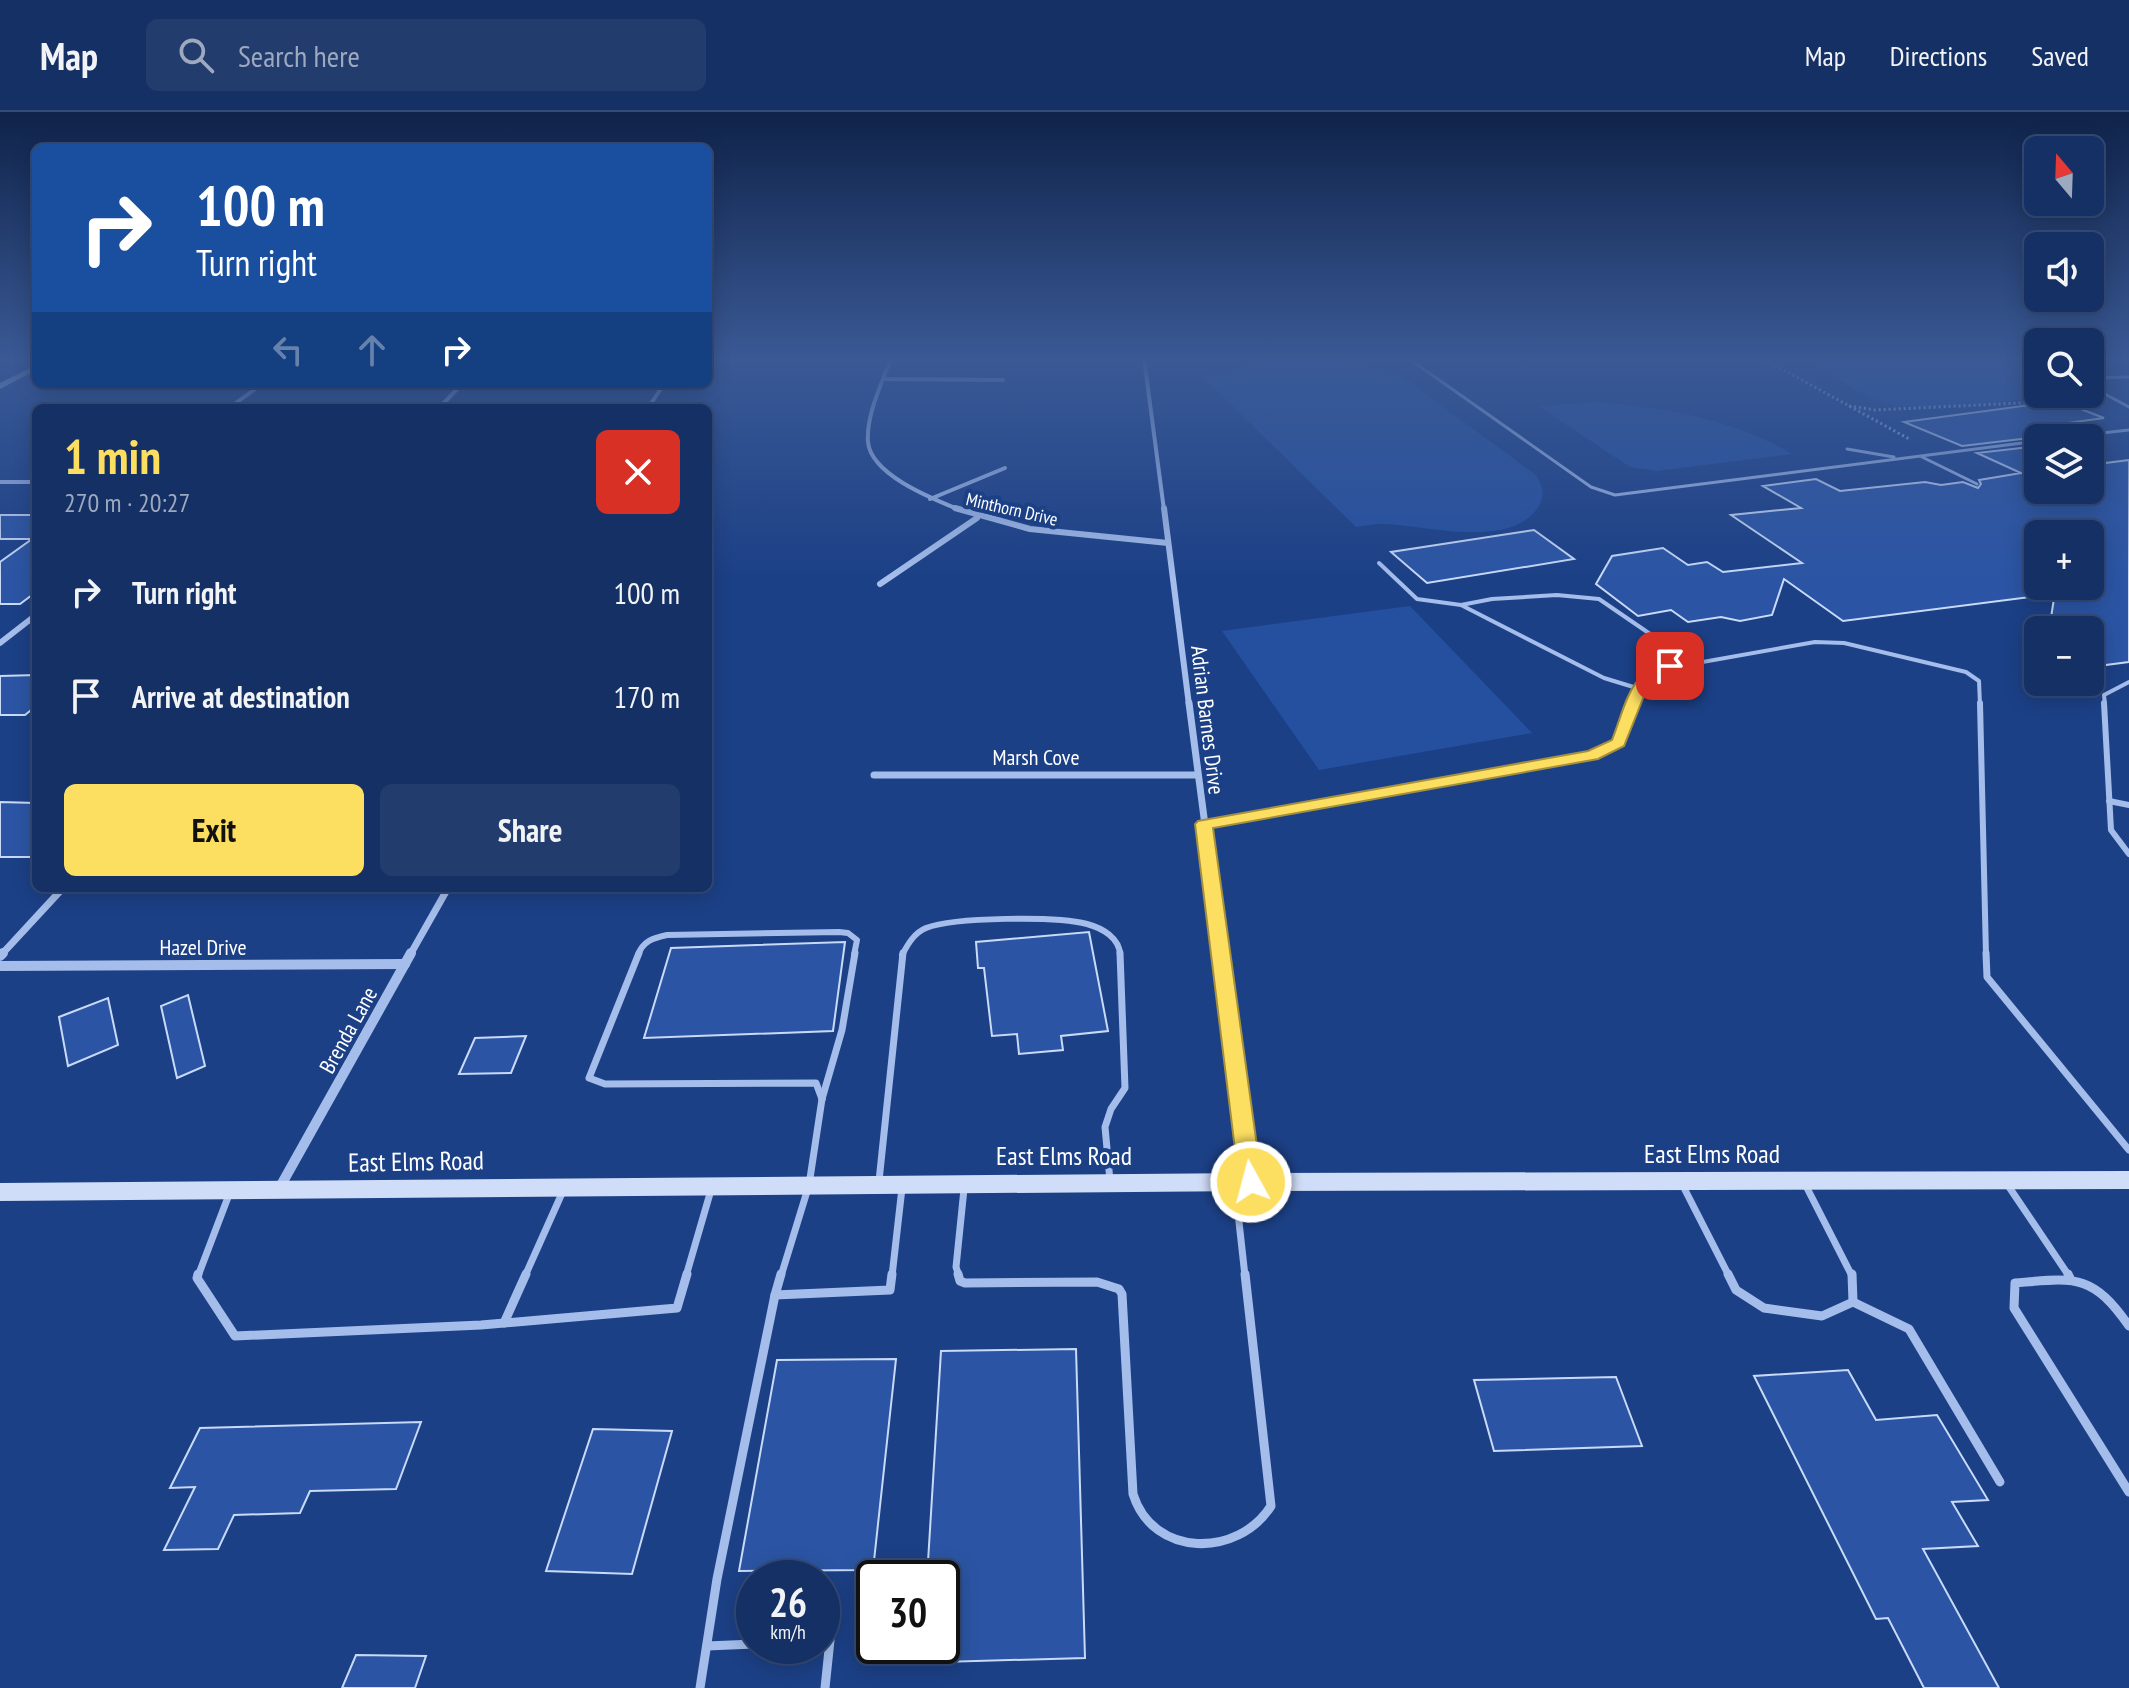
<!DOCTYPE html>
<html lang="en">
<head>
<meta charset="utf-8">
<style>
	:root { --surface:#153064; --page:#223c6d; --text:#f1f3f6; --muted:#9da9bf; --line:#344b78; --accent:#fcde61 }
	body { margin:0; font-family:"PT Sans Narrow",sans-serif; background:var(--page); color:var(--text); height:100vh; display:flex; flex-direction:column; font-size:30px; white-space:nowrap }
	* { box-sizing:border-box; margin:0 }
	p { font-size:26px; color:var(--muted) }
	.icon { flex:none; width:44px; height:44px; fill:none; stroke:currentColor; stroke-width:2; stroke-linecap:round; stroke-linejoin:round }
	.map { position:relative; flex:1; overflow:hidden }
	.drawer { position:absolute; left:32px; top:292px; width:680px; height:488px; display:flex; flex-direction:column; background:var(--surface); border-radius:12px; box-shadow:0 4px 20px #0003,0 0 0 2px var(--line) }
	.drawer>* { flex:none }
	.top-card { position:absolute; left:32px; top:32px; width:680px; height:244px; border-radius:12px; box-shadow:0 4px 20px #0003,0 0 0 2px var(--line); background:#1a4fa0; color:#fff; overflow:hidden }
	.needle { width:52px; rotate:341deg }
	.controls { position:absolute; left:2024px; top:24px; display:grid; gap:16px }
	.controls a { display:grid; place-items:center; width:80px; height:80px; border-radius:12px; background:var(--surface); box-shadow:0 4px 20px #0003,0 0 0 2px var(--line); font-size:40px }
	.speed { position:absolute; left:736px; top:1448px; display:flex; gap:16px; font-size:40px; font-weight:700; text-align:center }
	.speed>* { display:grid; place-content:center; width:104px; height:104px; border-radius:50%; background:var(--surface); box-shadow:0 4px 20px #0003,0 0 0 2px var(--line); line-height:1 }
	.speed small { font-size:20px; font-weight:400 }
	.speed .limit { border:4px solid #111; border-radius:12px; background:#fff; color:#111 }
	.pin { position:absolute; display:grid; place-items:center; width:68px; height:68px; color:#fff; margin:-34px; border-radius:16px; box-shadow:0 4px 12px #0006 }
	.me { position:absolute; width:88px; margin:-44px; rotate:353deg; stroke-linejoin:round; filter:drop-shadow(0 0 6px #0008) }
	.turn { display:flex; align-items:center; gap:28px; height:168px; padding:0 32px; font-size:36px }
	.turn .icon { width:104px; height:104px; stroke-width:2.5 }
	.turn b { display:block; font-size:56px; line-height:68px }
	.lanes { display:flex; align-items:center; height:76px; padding:0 32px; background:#0003; justify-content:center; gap:40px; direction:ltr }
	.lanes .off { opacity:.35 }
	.round { display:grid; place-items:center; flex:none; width:84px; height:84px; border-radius:12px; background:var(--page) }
	.overview { display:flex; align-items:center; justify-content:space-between; height:136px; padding:0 32px }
	h1 { font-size:48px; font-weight:800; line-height:60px; color:var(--accent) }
	.primary-button { display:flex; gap:16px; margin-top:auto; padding:16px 32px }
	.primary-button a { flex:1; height:92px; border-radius:12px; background:var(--accent); color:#111; font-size:32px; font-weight:800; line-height:92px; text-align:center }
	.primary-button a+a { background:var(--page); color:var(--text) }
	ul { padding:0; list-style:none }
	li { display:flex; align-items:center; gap:24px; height:104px; padding:0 32px }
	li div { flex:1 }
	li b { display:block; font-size:30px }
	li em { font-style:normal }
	header { display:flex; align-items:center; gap:48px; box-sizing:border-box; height:112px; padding:0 40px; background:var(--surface); border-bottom:2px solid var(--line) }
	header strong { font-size:38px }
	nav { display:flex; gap:44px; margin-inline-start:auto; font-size:28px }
	.search { width:560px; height:72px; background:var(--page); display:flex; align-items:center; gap:20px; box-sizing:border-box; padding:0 28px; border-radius:12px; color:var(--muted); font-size:30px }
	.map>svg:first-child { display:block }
</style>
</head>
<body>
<header>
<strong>Map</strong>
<div class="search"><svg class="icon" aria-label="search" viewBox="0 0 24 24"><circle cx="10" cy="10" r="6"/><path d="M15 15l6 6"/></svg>Search here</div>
<nav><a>Map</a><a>Directions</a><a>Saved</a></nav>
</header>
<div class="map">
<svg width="2129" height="1576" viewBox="0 0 2129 1576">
	<rect width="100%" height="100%" fill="#1c4086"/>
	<g fill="#25509f">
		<path d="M1280,246C1324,246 1363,248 1404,266L1536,363C1543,375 1546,384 1537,397C1507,438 1421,412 1381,412C1373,412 1364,414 1356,415L1203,265C1230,262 1252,249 1280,246Z"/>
		<path d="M1801,246H2022L2038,257V282C2014,292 1916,298 1889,293C1873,290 1820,256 1801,246Z"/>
		<path d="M1596,290C1666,296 1730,306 1792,342L1657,359L1630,355L1538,294Z"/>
		<path d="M1410,494L1532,621L1319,658L1222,519Z"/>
	</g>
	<g fill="#2b55a4" stroke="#c9daf8" stroke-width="2">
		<path d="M2060,289L2104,306L2038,315V325L1962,334L1904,310Z"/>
		<path d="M2038,334V378H2090V353L2129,348V550L2090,555V518H2049L2056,474H2090V422H2038V484L1843,509L1784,467L1772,503L1740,509L1721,505L1688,510L1671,498L1638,504L1596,472L1612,444L1663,436L1688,453L1707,450L1723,460L1802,451L1731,403L1801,396L1763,374L1816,367L1840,379L1925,370L1941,373L1963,370L1978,376L1981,372L1979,368L2021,361L1977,341Z"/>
		<path d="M0,403H36V480L20,492H0V450L32,427H0Z"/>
		<path d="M1534,418L1574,447L1427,471L1391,440Z"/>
		<path d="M36,563V594L25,603H0V564Z"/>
		<path d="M0,690L36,691V745H0Z"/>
		<path d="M1089,820L1108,919L1061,924L1063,938L1019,942L1017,922L992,924L984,856H978L976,830Z"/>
		<path d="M845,830L833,919L644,926L671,836Z"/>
		<path d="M188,883L205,954L177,966L161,894Z"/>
		<path d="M108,886L118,933L68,954L59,905Z"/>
		<path d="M526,924L511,961L459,962L475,926Z"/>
		<path d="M1076,1237L1085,1546L942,1550V1466H927L941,1239Z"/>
		<path d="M896,1247L873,1458L739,1459L777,1248Z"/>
		<path d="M1848,1258L1876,1308L1937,1303L1988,1388L1952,1390L1978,1434L1923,1437L1999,1576H1924L1888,1506L1876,1507L1754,1264Z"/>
		<path d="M1616,1265L1642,1334L1494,1339L1474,1268Z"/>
		<path d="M421,1310L396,1377L310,1379L300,1401L234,1403L218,1437L164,1438L195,1375L170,1376L200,1316Z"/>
		<path d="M593,1317L672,1319L632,1462L546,1459Z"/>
		<path d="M356,1543L426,1544L415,1576H342Z"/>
	</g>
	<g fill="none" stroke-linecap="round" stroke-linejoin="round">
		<g stroke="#a4bdeb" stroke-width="3" stroke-dasharray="2 3" stroke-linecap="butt">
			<path d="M1762,246L1911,328"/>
			<path d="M1849,294L1875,298L2083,288"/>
		</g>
		<g stroke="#a4bdeb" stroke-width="3">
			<path d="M1408,246L1591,375L1615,383L2038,329"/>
			<path d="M2090,266L2129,265"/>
			<path d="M2090,274L2129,295"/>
			<path d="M2057,326L2129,318"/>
			<path d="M1847,337L1894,345"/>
			<path d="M1922,345L1977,372"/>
		</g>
		<g stroke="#a4bdeb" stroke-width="4">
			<path d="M1379,451L1417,487L1461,493"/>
			<path d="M1640,577L1604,566L1461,493L1492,487L1557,483L1599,487L1691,550"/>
			<path d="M1634,593L1644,568L1652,559L1815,530L1844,531L1966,560L1979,569L1980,593"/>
			<path d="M2105,593L2104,583L2129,570"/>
		</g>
		<g stroke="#a4bdeb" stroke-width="6">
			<path d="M1980,591L1986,843"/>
			<path d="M2104,591L2111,718L2129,742"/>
			<path d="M2109,689L2129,693"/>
			<path d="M1204,712L1593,643L1619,630L1635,591"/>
			<path d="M638,843C643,829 653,826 667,823L839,820L848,821L857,828L854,843"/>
			<path d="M902,843C908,832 914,821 926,816C954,805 1057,804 1087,812C1102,816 1120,826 1120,843"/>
		</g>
		<g stroke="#a4bdeb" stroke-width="7">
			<path d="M639,841L589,966L605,972L816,971L822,987"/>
			<path d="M1986,841L1987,865L2129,1038"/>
			<path d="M822,987L842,918L855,841"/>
			<path d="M879,1069L903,841"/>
			<path d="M1110,1069L1105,1015L1111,997L1125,976L1120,841"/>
			<path d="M1682,1072L1729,1164"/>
			<path d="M2007,1072L2069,1164"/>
			<path d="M1235,1074L1245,1164"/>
			<path d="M1806,1074L1852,1164"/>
			<path d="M198,1164L230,1080"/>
			<path d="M525,1164L563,1079"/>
			<path d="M686,1164L711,1078"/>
			<path d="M781,1164L809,1073L822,987"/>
			<path d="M892,1164L902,1076"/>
			<path d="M959,1164L956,1155L964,1077"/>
		</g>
		<g stroke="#a4bdeb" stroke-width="9">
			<path d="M198,1162L197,1166L235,1224L481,1213L677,1196L687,1162"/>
			<path d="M781,1162L775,1183L890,1178L892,1162"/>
			<path d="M958,1162L960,1169L965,1171L1097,1170L1119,1177L1122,1182L1133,1382C1153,1446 1238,1446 1271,1394L1245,1162"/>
			<path d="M1728,1162L1736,1178L1764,1196L1822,1204L1853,1190L1852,1162"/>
			<path d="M2068,1162L2070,1166"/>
			<path d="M1853,1190L1909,1217L2000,1370"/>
			<path d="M504,1211L526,1162"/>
			<path d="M2129,1214C2092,1161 2075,1166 2015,1171L2014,1196L2129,1380"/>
			<path d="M822,1528H830L825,1576"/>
			<path d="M707,1534L754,1532"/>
			<path d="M700,1576L717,1467L775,1183"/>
		</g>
		<g stroke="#a4bdeb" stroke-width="4">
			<path d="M891,246C882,271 866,303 868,330C871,363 933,387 960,398"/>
			<path d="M1144,246L1164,398"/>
			<path d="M885,267L1003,268"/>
			<path d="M229,296L262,272"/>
			<path d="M439,296L462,272"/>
			<path d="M648,296L664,272"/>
			<path d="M0,370H36"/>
			<path d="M930,387L1005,356"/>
		</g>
		<g stroke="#a4bdeb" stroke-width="6">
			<path d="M955,396L1030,417L1168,431"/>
			<path d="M1164,396L1189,593"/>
			<path d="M880,472L977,406"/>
			<path d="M0,531L36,503"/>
		</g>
		<g stroke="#a4bdeb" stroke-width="7">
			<path d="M1189,591L1222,843"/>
			<path d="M874,663H1197"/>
			<path d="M1,843L63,776"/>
			<path d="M410,843L448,776"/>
		</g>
		<g stroke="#a4bdeb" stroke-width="10">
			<path d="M1221,841L1251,1069"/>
			<path d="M0,844L3,841"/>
			<path d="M0,854L405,852"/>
			<path d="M280,1075L411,841"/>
		</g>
		<g fill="#d0ddf8" fill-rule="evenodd">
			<path d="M36,253V258L0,277V271Z"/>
			<path d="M2129,1059V1077L1251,1079L0,1089V1071L1251,1061Z"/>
		</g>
	</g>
	<linearGradient id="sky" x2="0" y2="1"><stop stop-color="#0f234a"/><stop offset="0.53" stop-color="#3a5995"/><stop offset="1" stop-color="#3a5995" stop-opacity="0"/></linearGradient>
	<rect width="2129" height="466" fill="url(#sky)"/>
	<path fill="#fcde61" stroke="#a4903f" stroke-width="2" d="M1670,549L1678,554L1657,562L1650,569L1624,634L1598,647L1213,716L1262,1070L1259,1077L1251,1080L1242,1077L1239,1070L1195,712L1198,709L1588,639L1612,628C1627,590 1628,561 1670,549Z"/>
	<g text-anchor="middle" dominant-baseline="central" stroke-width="8" stroke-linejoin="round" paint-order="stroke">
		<g font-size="18" fill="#fff" stroke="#1c4086">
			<text transform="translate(1012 397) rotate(13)">Minthorn Drive</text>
		</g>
		<g font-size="22" fill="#fff" stroke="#1c4086">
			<text transform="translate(1208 608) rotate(83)">Adrian Barnes Drive</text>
			<text x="1036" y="645">Marsh Cove</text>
			<text x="203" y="835">Hazel Drive</text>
			<text transform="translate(348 918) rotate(-61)">Brenda Lane</text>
		</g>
		<g font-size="26" fill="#fff" stroke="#1c4086">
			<text x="1712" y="1041">East Elms Road</text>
			<text x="1064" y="1043">East Elms Road</text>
			<text transform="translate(416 1049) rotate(-1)">East Elms Road</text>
		</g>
	</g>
</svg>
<div class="controls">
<a><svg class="needle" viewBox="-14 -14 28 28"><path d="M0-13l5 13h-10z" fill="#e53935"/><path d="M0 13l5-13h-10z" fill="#9da9bf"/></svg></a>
<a><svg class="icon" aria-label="sound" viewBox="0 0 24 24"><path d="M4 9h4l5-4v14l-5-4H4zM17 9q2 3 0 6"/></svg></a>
<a><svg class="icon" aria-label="search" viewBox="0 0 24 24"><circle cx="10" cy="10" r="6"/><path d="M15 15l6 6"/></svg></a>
<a><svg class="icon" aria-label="layers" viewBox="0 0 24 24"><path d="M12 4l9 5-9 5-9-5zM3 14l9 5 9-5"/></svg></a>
<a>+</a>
<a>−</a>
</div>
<div class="speed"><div>26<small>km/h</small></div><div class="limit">30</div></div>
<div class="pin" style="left:1670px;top:554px;background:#d93025"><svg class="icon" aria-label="arrive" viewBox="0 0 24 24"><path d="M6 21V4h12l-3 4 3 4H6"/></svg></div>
<svg class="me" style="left:1251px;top:1070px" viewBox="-20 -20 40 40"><circle r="17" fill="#fcde61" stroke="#fff" stroke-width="3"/><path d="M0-11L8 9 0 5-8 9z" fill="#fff"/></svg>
<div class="top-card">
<div class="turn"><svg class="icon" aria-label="right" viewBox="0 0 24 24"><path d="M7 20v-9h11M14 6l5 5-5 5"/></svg><div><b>100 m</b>Turn right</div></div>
<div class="lanes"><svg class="icon off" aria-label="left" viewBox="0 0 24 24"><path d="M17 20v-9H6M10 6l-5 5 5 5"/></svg><svg class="icon off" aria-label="ahead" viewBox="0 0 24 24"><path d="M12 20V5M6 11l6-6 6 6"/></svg><svg class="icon" aria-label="right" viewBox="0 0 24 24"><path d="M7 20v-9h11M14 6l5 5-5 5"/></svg></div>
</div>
<section class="drawer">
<div class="overview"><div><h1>1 min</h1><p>270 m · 20:27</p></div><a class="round" style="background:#d93025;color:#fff"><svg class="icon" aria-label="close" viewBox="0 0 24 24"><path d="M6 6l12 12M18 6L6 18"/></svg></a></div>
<ul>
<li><svg class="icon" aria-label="right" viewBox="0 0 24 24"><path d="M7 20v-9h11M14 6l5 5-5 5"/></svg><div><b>Turn right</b></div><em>100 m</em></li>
<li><svg class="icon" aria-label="arrive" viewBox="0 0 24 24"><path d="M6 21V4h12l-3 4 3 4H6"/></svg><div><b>Arrive at destination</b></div><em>170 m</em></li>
</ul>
<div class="primary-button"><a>Exit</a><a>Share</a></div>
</section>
</div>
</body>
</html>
